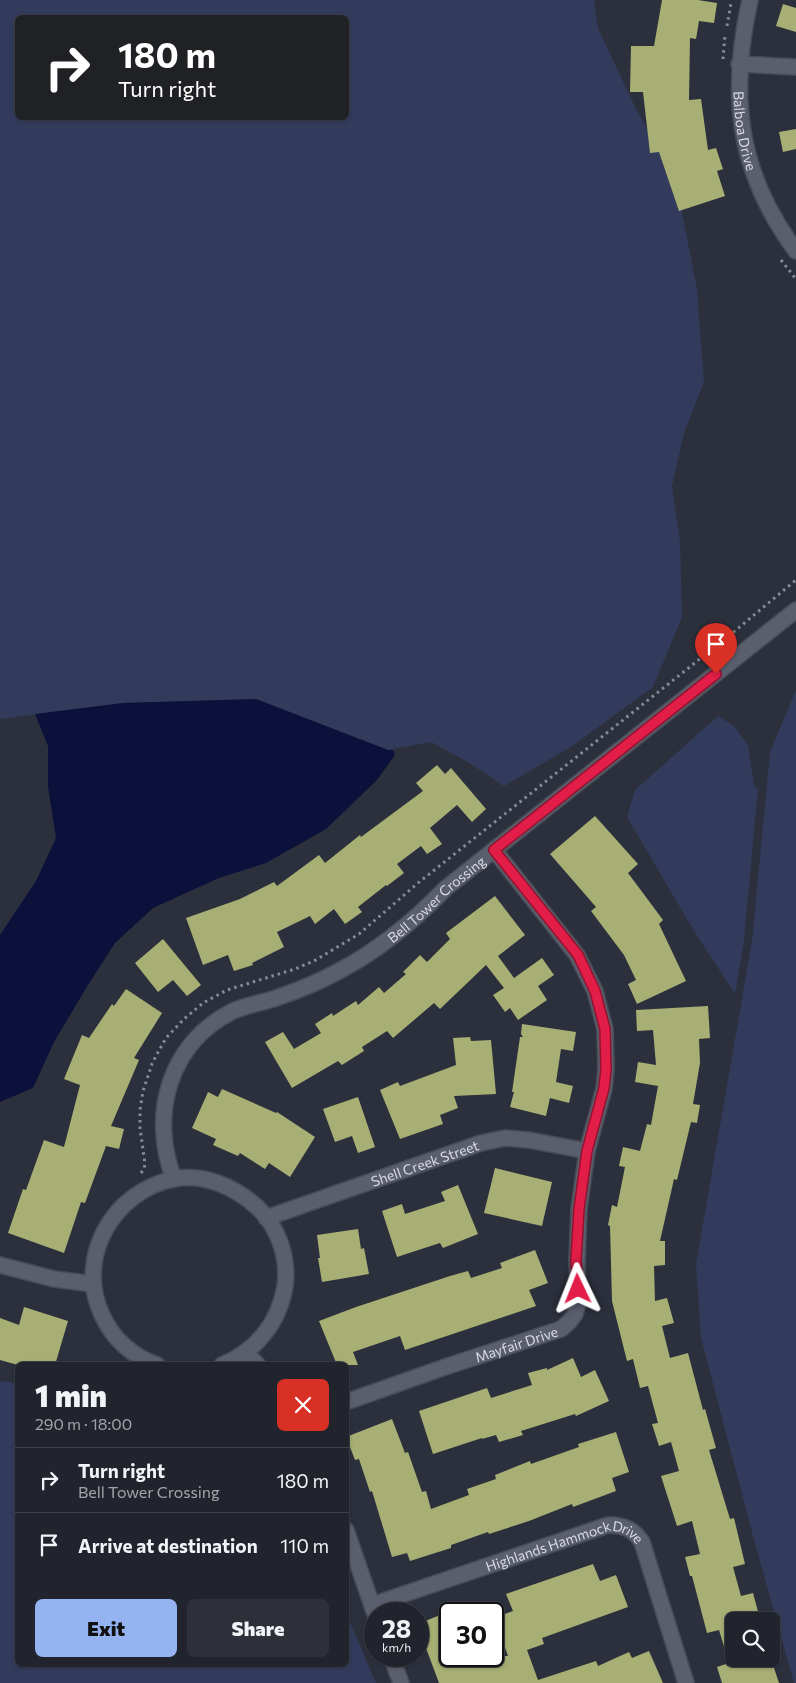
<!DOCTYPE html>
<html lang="en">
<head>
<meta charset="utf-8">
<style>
	:root { --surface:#21242d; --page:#2d3039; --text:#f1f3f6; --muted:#a2a4aa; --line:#3e4149; --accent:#95b2f1 }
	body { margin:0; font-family:Commissioner,sans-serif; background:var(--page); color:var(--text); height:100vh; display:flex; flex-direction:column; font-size:19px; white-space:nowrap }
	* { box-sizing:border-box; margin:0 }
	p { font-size:16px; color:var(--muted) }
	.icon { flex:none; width:28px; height:28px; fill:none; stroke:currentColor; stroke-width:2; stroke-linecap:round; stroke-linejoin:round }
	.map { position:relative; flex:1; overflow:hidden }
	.details { position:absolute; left:15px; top:1362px; width:334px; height:305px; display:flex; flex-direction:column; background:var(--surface); border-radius:8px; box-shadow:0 1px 4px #0004,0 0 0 1px var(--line) }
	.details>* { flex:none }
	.banner { position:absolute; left:15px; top:15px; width:334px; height:105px; border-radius:8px; box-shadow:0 1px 4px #0004,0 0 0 1px var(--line); background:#202124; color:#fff; overflow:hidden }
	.tools { position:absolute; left:725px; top:1612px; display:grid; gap:10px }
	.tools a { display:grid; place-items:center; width:55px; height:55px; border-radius:8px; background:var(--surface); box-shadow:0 1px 4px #0004,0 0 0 1px var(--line); font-size:25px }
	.speed { position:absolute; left:364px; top:1602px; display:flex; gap:10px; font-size:25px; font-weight:700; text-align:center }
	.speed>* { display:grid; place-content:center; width:65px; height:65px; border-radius:50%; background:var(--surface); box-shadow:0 1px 4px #0004,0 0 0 1px var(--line); line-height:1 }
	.speed small { font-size:12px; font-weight:400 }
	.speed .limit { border:2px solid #111; border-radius:8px; background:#fff; color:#111 }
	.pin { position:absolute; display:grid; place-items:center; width:42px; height:42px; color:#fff; margin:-51px -21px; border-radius:50% 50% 50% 0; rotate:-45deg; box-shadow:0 0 5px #0007 }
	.pin .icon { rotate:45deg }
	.me { position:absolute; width:55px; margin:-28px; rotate:358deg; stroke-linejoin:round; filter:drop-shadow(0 0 4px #0008) }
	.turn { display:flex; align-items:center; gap:18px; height:105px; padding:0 20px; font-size:22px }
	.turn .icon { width:65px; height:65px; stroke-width:2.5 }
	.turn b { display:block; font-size:35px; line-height:42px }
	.round { display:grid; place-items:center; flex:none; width:52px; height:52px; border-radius:8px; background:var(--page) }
	.head { display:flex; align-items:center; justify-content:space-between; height:85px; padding:0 20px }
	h1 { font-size:30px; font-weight:800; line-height:38px }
	.cta { display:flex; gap:10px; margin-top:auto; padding:10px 20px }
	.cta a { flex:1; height:58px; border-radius:8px; background:var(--accent); color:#111; font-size:20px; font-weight:800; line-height:58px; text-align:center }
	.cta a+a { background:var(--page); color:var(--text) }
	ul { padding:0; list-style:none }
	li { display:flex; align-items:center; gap:15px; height:65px; padding:0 20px; border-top:1px solid var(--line) }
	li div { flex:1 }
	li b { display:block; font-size:19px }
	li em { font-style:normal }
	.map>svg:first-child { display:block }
</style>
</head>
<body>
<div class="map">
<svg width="796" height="1683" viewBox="0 0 796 1683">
	<rect width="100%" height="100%" fill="#2c303c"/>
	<g fill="#323b5b" fill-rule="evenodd">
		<path d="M0,0H594L598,28L636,109L675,177L697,289L704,382L684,433L672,486L680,542L682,617L653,687L571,747L504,786L471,764L431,742L388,750L256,699L123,703L0,719ZM18,18H346V118H18Z"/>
		<path d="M796,690V1683H794L754,1540L701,1338L696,1264L752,941L770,752Z"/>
		<path d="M718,716L734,726L748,745L754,786L758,789L744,940L735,994L694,931L627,817L635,790Z"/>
		<path d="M0,1381L17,1383L18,1665H346V1607L349,1620L376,1683H0Z"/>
	</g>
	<path fill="#0b113a" d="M256,699L388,750H393L395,755L377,780L326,829L266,863L219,878L153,908L115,943L88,985L54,1042L33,1088L0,1102V935L36,881L56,838L48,787V746L35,714L123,703Z"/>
	<g fill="#a7af74">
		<path d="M662,0H698L717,3L714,23L699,21L696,39L690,38L689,100L701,99L708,150L716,148L723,169L717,171L725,196L679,211L659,152L650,153L643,92H630L631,46H654Z"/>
		<path d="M783,4L796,8V32L776,26Z"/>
		<path d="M796,129V149L783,152L779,132Z"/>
		<path d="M437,765L445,774L451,768L486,809L472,822L457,805L430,828L442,844L427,854L421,846L397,864L404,873L387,886L386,885L358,907L362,912L345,924L334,909L315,924L310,916L277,932L284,947L252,963L253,965L234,971L228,955L203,965L186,918L240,899L274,882L277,886L319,855L325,863L360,835L361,837L423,791L416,783Z"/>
		<path d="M595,816L638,864L628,873L663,920L659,924L686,981L637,1004L628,984L636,980L624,955L591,911L596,907L550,854Z"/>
		<path d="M495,896L525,935L498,956L514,978L542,958L554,975L538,986L547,1000L518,1020L510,1008L505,1012L493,995L504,988L486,965L440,1009L434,1003L393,1038L387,1031L362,1047L364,1051L342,1065L338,1061L292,1088L265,1042L283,1032L294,1049L321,1033L315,1024L332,1013L333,1016L356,1001L358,1005L379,987L384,993L406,974L403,972L420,955L427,962L450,939L446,933Z"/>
		<path d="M163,939L201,985L187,996L173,980L158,992L135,963Z"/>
		<path d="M126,989L162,1013L134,1058L139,1060L111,1126L124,1129L119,1149L106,1146L85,1203L81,1202L64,1253L8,1233L23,1189L26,1190L44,1140L64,1147L80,1085L64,1079L82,1035L89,1038L112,1004L114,1006Z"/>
		<path d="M708,1006L710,1038L699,1039L700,1063L693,1104L700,1105L697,1123L691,1122L677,1180L674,1179L660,1241H665V1265L654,1266L655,1301L667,1298L674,1323L662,1326L670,1358L688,1353L703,1410L705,1409L716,1448L709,1450L730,1519L734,1518L745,1564L733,1567L741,1596L753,1593L760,1619L752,1621H734V1659H771L779,1683H722L717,1667L729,1663L719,1630L707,1633L692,1576H690L685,1557L700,1554L692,1521L677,1526L661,1476L679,1471L671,1442L659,1446L652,1424L658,1423L648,1386L640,1388L633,1359L627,1361L612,1301L610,1226L608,1225L612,1205L617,1207L625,1167L619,1166L623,1147L640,1151L647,1124L651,1125L658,1086L635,1082L638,1062L656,1065L653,1030L637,1031L636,1010Z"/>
		<path d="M522,1024L576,1032L573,1051L561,1049L556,1082L573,1086L569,1103L550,1098L546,1116L510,1107L514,1092H512L520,1037H523L521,1034Z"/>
		<path d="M470,1037L471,1041L491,1040L496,1094L454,1096L458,1108L440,1115L443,1124L400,1139L380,1090L398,1082L400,1086L456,1065L453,1038Z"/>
		<path d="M222,1089L276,1113L277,1112L315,1137L290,1177L269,1163L265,1169L240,1153L238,1156L213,1145L216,1139L192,1128L208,1092L218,1097Z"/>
		<path d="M358,1097L375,1147L358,1153L352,1136L335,1142L323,1109Z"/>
		<path d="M495,1168L552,1182L542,1226L484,1213Z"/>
		<path d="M458,1185L478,1234L443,1248L440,1243L397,1257L382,1211L402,1204L405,1214L445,1201L441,1192Z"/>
		<path d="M358,1229L361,1249L364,1248L369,1274L322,1282L318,1258H320L317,1235Z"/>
		<path d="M535,1250L548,1283L529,1290L536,1306L405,1350L400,1336L353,1352L358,1365H337L319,1321L356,1307L450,1276L468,1271L471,1278L502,1268L500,1263Z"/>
		<path d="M24,1307L68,1321L55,1365H18L0,1360V1318L19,1325Z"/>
		<path d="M573,1358L581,1377L595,1370L609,1401L576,1416L575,1414L521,1431L523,1435L499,1442L496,1435L482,1439V1438L433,1454L419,1411L487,1388L491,1398L532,1385L528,1373L547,1368V1370Z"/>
		<path d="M392,1419L405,1453L408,1452L422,1492L426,1491L431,1509L469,1495L467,1489L496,1479L495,1475L530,1461L531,1464L579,1447L578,1444L616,1432L629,1472L612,1478L616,1491L573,1507L572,1504L529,1521L489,1534L488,1532L451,1545V1548L410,1561L407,1553L392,1557L372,1491L370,1492L359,1459L355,1460L346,1437Z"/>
		<path d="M593,1564L600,1581L616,1575L628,1607L542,1638L544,1644L527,1650L538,1680L596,1661L598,1666L629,1652L632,1658L649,1651L663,1683H439L426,1648L424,1649L418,1632V1624L450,1611V1656H508L494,1618L513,1611L506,1594Z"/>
	</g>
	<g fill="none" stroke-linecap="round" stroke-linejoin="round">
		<defs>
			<g id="street">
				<path id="s1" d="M750,0C729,94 737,172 796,251"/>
				<path d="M739,64L796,67"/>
				<path id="s2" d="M174,1179C149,1115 169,1043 233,1011C246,1005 262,1003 276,998C297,991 319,982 339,971C379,950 414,921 446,888L796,610"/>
				<path id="s3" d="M266,1218L481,1143L505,1138L529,1140L587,1151"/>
				<path d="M0,1265L54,1279L93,1284"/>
				<path d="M245,1352L258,1365"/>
				<path d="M157,1365C132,1356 113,1339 102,1315C75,1258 113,1191 174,1179C204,1173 235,1187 257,1207C278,1226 289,1258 285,1286C279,1323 256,1351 222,1365"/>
				<path id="s4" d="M346,1402L448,1366L561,1329L569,1322L575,1314L578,1304L577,1260L579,1209L587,1151L604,1089L606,1069L605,1029L595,991L577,955L494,850"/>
				<path d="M346,1530L375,1614"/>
				<path id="s5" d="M372,1605L608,1525C624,1525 633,1529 642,1542L686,1683"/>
				<path d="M391,1656L401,1683"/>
			</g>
		</defs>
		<use href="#street" stroke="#474b55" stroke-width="18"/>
		<g stroke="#888c95" stroke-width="3" stroke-dasharray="2.5 4" stroke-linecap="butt">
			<path d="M727,26L731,3"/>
			<path d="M723,59L725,35"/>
			<path d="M781,260L796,279"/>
			<path d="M141,1173L144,1169L145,1164L140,1128V1110L143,1091L152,1064L157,1054L166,1038L184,1019L203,1003L227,990L295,969L314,961L359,934L418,883L730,635L796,580"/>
		</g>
		<use href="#street" stroke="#5b5f6d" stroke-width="15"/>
	</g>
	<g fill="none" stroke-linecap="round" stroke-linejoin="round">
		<defs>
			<path id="route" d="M578,1289L576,1260L579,1209L587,1151L604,1088L606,1069L605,1029L595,991L578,955L494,850L716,674"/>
		</defs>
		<use href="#route" stroke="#92132f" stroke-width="12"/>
		<use href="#route" stroke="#e11d48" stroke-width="9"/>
	</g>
	<g text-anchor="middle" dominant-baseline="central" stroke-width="5" stroke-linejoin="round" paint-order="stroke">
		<g font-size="14" fill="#d8dbe3" stroke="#16181e">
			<text stroke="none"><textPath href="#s1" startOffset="132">Balboa Drive</textPath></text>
			<text stroke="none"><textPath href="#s2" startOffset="431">Bell Tower Crossing</textPath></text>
			<text stroke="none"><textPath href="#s3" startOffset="168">Shell Creek Street</textPath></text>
			<text stroke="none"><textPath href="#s4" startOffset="180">Mayfair Drive</textPath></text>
			<text stroke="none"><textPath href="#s5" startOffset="204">Highlands Hammock Drive</textPath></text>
		</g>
	</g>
</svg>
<div class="tools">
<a><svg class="icon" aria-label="search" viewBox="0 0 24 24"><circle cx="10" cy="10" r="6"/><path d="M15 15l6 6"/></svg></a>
</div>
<div class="speed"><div>28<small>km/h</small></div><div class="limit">30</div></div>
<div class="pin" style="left:716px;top:674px;background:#d93025"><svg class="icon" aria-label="arrive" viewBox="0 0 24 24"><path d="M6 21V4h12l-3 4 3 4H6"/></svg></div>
<svg class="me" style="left:578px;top:1289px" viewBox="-20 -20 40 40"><path d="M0-17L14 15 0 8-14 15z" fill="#e11d48" stroke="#fff" stroke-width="4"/></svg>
<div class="banner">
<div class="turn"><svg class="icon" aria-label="right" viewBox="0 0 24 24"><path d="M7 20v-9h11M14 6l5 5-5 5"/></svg><div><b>180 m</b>Turn right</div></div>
</div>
<section class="details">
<div class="head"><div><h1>1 min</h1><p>290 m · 18:00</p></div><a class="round" style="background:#d93025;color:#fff"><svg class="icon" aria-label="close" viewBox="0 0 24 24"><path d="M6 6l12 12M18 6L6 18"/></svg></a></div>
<ul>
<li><svg class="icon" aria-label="right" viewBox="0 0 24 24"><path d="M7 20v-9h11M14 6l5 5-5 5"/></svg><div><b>Turn right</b><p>Bell Tower Crossing</p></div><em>180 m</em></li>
<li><svg class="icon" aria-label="arrive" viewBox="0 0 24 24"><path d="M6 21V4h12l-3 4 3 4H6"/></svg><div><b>Arrive at destination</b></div><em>110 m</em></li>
</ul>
<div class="cta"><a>Exit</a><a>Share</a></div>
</section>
</div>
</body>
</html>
